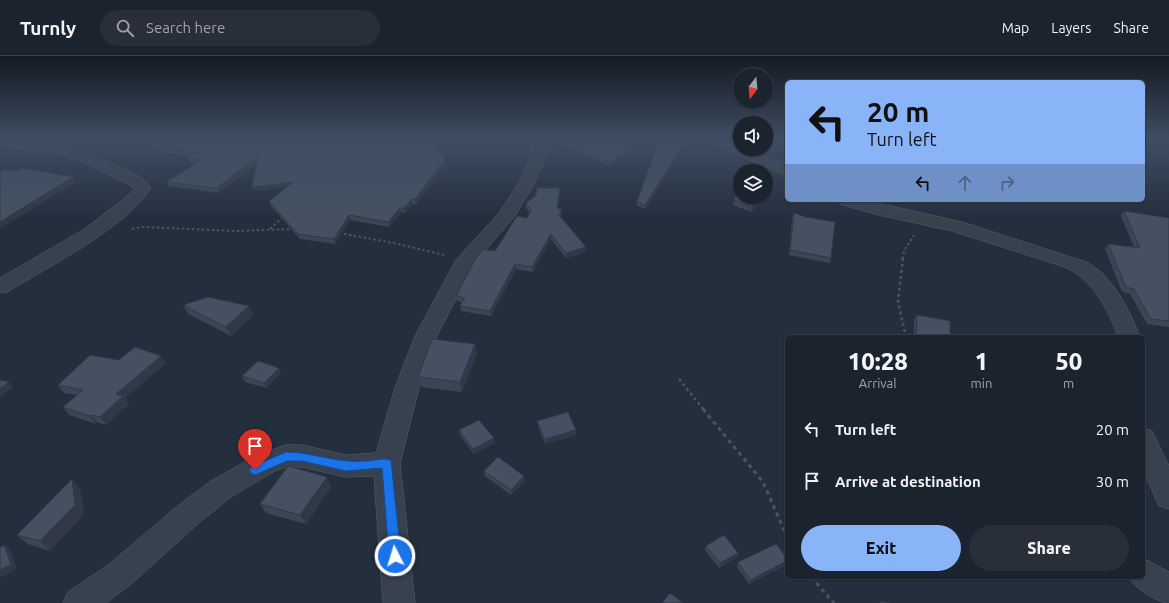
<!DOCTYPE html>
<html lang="en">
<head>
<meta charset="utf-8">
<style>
	:root { --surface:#1b232e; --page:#282f3a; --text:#f1f3f6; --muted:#a0a4aa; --line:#39404a; --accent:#8ab4f8 }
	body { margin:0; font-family:Ubuntu,sans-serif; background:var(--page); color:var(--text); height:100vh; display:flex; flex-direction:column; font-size:15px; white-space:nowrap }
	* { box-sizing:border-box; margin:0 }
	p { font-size:13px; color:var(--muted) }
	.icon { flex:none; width:22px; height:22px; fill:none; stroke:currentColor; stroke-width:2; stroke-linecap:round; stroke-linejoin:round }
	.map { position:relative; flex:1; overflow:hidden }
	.drawer { position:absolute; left:785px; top:279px; width:360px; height:244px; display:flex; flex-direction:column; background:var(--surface); border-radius:6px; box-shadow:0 1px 3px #0004,0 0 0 1px var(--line) }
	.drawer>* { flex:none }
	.guide { position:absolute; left:785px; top:24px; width:360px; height:122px; border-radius:6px; box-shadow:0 1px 3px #0004,0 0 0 1px var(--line); background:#8ab4f8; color:#111; overflow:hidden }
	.needle { width:26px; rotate:196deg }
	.buttons { position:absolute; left:733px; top:12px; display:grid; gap:8px }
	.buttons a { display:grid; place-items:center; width:40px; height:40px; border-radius:50%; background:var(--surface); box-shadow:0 1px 3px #0004,0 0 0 1px var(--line); font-size:20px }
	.pin { position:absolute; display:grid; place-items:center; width:34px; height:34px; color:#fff; margin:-41px -17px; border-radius:50% 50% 50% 0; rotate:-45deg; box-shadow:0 0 4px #0007 }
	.pin .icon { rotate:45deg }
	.me { position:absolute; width:44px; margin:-22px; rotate:355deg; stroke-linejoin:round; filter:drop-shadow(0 0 3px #0008) }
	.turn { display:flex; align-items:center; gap:14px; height:84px; padding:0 16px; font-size:18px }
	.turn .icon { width:52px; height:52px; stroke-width:2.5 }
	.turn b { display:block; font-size:28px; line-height:34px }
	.lanes { display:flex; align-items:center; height:38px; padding:0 16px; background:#0003; justify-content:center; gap:20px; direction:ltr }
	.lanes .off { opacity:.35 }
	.eta { display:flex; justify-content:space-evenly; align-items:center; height:68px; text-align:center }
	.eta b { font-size:24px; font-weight:800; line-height:28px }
	.action { display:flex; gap:8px; margin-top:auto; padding:8px 16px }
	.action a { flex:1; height:46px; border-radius:24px; background:var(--accent); color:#111; font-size:16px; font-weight:800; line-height:46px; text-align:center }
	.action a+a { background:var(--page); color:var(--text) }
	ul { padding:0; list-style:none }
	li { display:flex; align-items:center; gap:12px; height:52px; padding:0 16px }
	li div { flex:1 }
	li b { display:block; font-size:15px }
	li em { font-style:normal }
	header { display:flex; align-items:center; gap:24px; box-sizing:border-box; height:56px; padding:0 20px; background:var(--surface); border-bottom:1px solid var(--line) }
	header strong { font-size:19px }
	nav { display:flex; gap:22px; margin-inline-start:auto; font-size:14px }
	.search { width:280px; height:36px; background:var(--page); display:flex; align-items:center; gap:10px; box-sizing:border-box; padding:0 14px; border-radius:22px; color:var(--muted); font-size:15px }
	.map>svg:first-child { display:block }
</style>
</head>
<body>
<header>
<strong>Turnly</strong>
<div class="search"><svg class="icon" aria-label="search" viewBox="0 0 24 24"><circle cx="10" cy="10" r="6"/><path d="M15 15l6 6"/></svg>Search here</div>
<nav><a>Map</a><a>Layers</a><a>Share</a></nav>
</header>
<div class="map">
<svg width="1169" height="547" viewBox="0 0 1169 547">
	<rect width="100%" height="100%" fill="#242f3e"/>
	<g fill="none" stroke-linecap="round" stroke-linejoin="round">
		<defs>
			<g id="street">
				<path d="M0,84C45,84 78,92 119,111C131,116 143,120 151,132C123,174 51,209 7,236L0,237V222L83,174L130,138L134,133L130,129L81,105L52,96L0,91Z"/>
				<path d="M534,84H550L544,106L534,128L515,160L475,206L437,280L419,332L400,407L415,547H383L374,420L346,421L302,411H286L275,415L231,441L200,466L130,529L106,547H63L68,536L108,509L180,448L211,425L257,399L286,389H302L346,399L376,397L395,332L415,280L456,204L499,157L518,128L528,106Z"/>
				<path d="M709,84H729L740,89V93H750L787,109V120L711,87Z"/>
				<path d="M837,144H864L962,166L1086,206C1112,218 1130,255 1140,281H1118C1108,253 1093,224 1065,211L952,175L879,159L840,148Z"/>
				<path d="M1143,372L1152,375L1169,410V453L1159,450L1143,413Z"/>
				<path d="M1143,502L1169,516V547C1158,547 1133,531 1129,521H1143Z"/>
			</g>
		</defs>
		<use href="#street" stroke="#565f6c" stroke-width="1"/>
		<g stroke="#44595c" stroke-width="2" stroke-dasharray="2.5 2.5" stroke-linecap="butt">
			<path d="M132,173L143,171L235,175L293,173"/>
			<path d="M270,173L284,160"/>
			<path d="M339,177L394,187L444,199"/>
			<path d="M903,203L904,195L914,179"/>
		</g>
		<g stroke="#44595c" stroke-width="2.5" stroke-dasharray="3 3" stroke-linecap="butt">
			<path d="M903,202L898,246L906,281"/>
			<path d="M679,323L704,354"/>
		</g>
		<g stroke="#44595c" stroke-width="3" stroke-dasharray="4 4" stroke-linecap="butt">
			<path d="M703,353L763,426L787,481"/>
			<path d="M811,521L834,547"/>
		</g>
		<use href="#street" fill="#38414e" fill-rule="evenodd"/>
	</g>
	<g fill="#3b4654">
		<path d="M561,84H613L612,86L635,92V97L609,110L561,88Z"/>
		<path d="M670,84H688L645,153L636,149L637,145Z"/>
		<path d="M151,90L445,104L446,109L416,148H413L405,157L401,156L389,171L350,164L335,188L300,183L271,150L269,145L286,131L254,135L252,131L257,107L219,137L169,130L166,126L196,108L190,107L188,102L191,100L153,94Z"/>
		<path d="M773,131L772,136L751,156L733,149L734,144Z"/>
		<path d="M560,137L558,153L562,158L560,161L586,196L566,202L551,183L533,216L516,213L491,260L461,255L460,250L462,246L457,245L456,240L495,195L527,162L529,156L526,152V147Z"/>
		<path d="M1124,155L1169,162V271L1147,268L1130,238L1122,236L1105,193L1108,188L1134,191L1121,160Z"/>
		<path d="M794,157L831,202L830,207L789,199L792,162Z"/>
		<path d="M183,249L249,250L253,259L231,280L188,258Z"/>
		<path d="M917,259L950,281H914V264Z"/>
		<path d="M475,288L477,298L462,336L421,331L418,321Z"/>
		<path d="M119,304L166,307L125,342L129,348L106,369L97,366L96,368L69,359L63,351L77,339L64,337L58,329Z"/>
		<path d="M279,312L281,317L266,332L245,326L242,320Z"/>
		<path d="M537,365L576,374V379L545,388L538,370Z"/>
		<path d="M459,374L495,387L474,398L460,379Z"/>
		<path d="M484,415L524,420L525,425L511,439L485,420Z"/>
		<path d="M72,423L80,433L84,458L50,495L28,488L17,479Z"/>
		<path d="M331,431L306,468L266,457L260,448Z"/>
		<path d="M706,490L738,497L737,501L719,512L705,494Z"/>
		<path d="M787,502L786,509L749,528L737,511L738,506Z"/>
	</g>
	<g fill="#303945">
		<path d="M686,84H688L645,153V149Z"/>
		<path d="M635,92V97L609,110V106Z"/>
		<path d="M258,100L260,104L219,137L217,132Z"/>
		<path d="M445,104L446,109L416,148L415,143Z"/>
		<path d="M73,121L76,126L0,173V166Z"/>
		<path d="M293,126L294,130L254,135L252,131Z"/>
		<path d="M773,131L772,136L751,156L752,151L763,141H766V138Z"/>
		<path d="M560,132V137L558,157L557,152Z"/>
		<path d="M412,143L413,148L405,157L404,152Z"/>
		<path d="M400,152L401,156L389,171L388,166Z"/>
		<path d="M562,153V158L559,164V159Z"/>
		<path d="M349,159L350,164L335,188L334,183Z"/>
		<path d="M551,178V183L533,216L532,211Z"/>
		<path d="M586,191V196L566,202V197Z"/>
		<path d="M515,208L516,213L491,260L490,255Z"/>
		<path d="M249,250L253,259L231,280L226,271Z"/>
		<path d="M475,288L477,298L462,336L460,326Z"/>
		<path d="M161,300L166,307L125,342L129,348L106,369L100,361L116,338Z"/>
		<path d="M279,312L281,317L266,332L264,327Z"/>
		<path d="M9,326L13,331L0,342V333Z"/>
		<path d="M91,359L97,366L96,368L90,360Z"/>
		<path d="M576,374V379L545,388V383Z"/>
		<path d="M494,382L495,387L474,398L473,393Z"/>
		<path d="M524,420L525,425L511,439V434Z"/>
		<path d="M327,421L331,431L306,468L300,459Z"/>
		<path d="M72,423L80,433L84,458L50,495L40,485Z"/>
		<path d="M4,489L10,494L17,512L0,522V514Z"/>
		<path d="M738,497L737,501L719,512L720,507Z"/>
		<path d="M787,505L786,509L749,528L750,524Z"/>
	</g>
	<g fill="#455162" stroke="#303945">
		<path d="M160,84H433L445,104L415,143H412L404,152H400L388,166L349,159L334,183L298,178L269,145L293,126L252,131L258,100L217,132L166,126L202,104L188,102L196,97L151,90Z"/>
		<path d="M562,84H611V86L635,92L609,106Z"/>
		<path d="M670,84H686L645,149L637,145L657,90Z"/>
		<path d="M22,112L73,121L0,166V116L5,113L18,115Z"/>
		<path d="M740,126V141H763L752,151L734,144Z"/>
		<path d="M766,129L773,131L766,138Z"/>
		<path d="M537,132H560L557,152L562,153L559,159L586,191L566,197L551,178L532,211L515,208L490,255L460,250L465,242L456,240L476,202L483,193L495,195L517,160L527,162L531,154L526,147L536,139Z"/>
		<path d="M1124,155L1169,162V265L1151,263L1134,233L1126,231L1108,188L1140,192Z"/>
		<path d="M794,157L806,161L835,166L831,202L790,194Z"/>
		<path d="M208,241L249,250L226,271L183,249Z"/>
		<path d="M917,259L950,265V281H916Z"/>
		<path d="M432,283L475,288L460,326L418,321Z"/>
		<path d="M135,291L161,300L116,338L123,340L100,361L91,359L90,360L63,351L83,334L58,329L90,299L119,304Z"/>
		<path d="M258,305L279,312L264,327L242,320Z"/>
		<path d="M0,324L9,326L0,333Z"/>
		<path d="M568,356L576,374L545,383L537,365Z"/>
		<path d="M479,364L494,382L473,393L459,374Z"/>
		<path d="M498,401L524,420L511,434L484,415Z"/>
		<path d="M288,410L327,421L300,459L260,448Z"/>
		<path d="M72,423L75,449L40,485L17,479Z"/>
		<path d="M724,479L738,497L720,507L706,490Z"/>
		<path d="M776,488L787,502V505L750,524L738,506Z"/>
		<path d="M4,489L11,508L0,514V492Z"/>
		<path d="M670,537L683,547H662Z"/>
		<path d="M880,545L890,547H880Z"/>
	</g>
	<linearGradient id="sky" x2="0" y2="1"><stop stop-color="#141a22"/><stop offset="0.52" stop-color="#3f4d63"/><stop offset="1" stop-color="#3f4d63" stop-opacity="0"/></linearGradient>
	<rect width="1169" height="161" fill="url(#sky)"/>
	<path fill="#1a73e8" stroke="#114b97" d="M286,396C313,396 339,408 366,405C374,405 383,401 391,404L401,500L399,504L395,506L390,504L389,500L382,412L346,415L302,405H287L255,419L251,417L249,414L251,411Z"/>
</svg>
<div class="buttons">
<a><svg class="needle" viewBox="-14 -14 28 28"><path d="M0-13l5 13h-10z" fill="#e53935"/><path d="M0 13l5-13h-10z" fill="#a0a4aa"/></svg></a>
<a><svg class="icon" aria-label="sound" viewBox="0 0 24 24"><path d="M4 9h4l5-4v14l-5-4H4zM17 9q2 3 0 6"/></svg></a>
<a><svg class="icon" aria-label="layers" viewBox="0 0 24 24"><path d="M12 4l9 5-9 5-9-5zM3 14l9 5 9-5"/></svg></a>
</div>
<div class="pin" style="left:255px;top:414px;background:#d93025"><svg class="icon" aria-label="arrive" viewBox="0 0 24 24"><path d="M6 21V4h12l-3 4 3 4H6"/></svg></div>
<svg class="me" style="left:395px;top:500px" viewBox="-20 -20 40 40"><circle r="17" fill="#1a73e8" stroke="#fff" stroke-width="3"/><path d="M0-11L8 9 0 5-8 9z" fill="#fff"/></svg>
<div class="guide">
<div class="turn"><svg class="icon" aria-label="left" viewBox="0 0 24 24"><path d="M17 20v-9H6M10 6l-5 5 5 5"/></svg><div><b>20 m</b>Turn left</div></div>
<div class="lanes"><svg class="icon" aria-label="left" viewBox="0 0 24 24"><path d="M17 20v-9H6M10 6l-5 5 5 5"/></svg><svg class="icon off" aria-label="ahead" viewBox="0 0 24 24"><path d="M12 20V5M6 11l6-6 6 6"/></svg><svg class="icon off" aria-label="right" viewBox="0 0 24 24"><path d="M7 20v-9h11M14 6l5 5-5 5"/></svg></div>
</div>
<section class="drawer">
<div class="eta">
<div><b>10:28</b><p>Arrival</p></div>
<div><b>1</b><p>min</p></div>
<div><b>50</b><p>m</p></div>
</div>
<ul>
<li><svg class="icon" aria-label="left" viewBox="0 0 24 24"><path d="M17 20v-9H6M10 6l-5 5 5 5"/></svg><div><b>Turn left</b></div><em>20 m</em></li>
<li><svg class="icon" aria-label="arrive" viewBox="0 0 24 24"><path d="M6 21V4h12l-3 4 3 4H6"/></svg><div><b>Arrive at destination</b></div><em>30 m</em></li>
</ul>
<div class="action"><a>Exit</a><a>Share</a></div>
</section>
</div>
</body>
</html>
